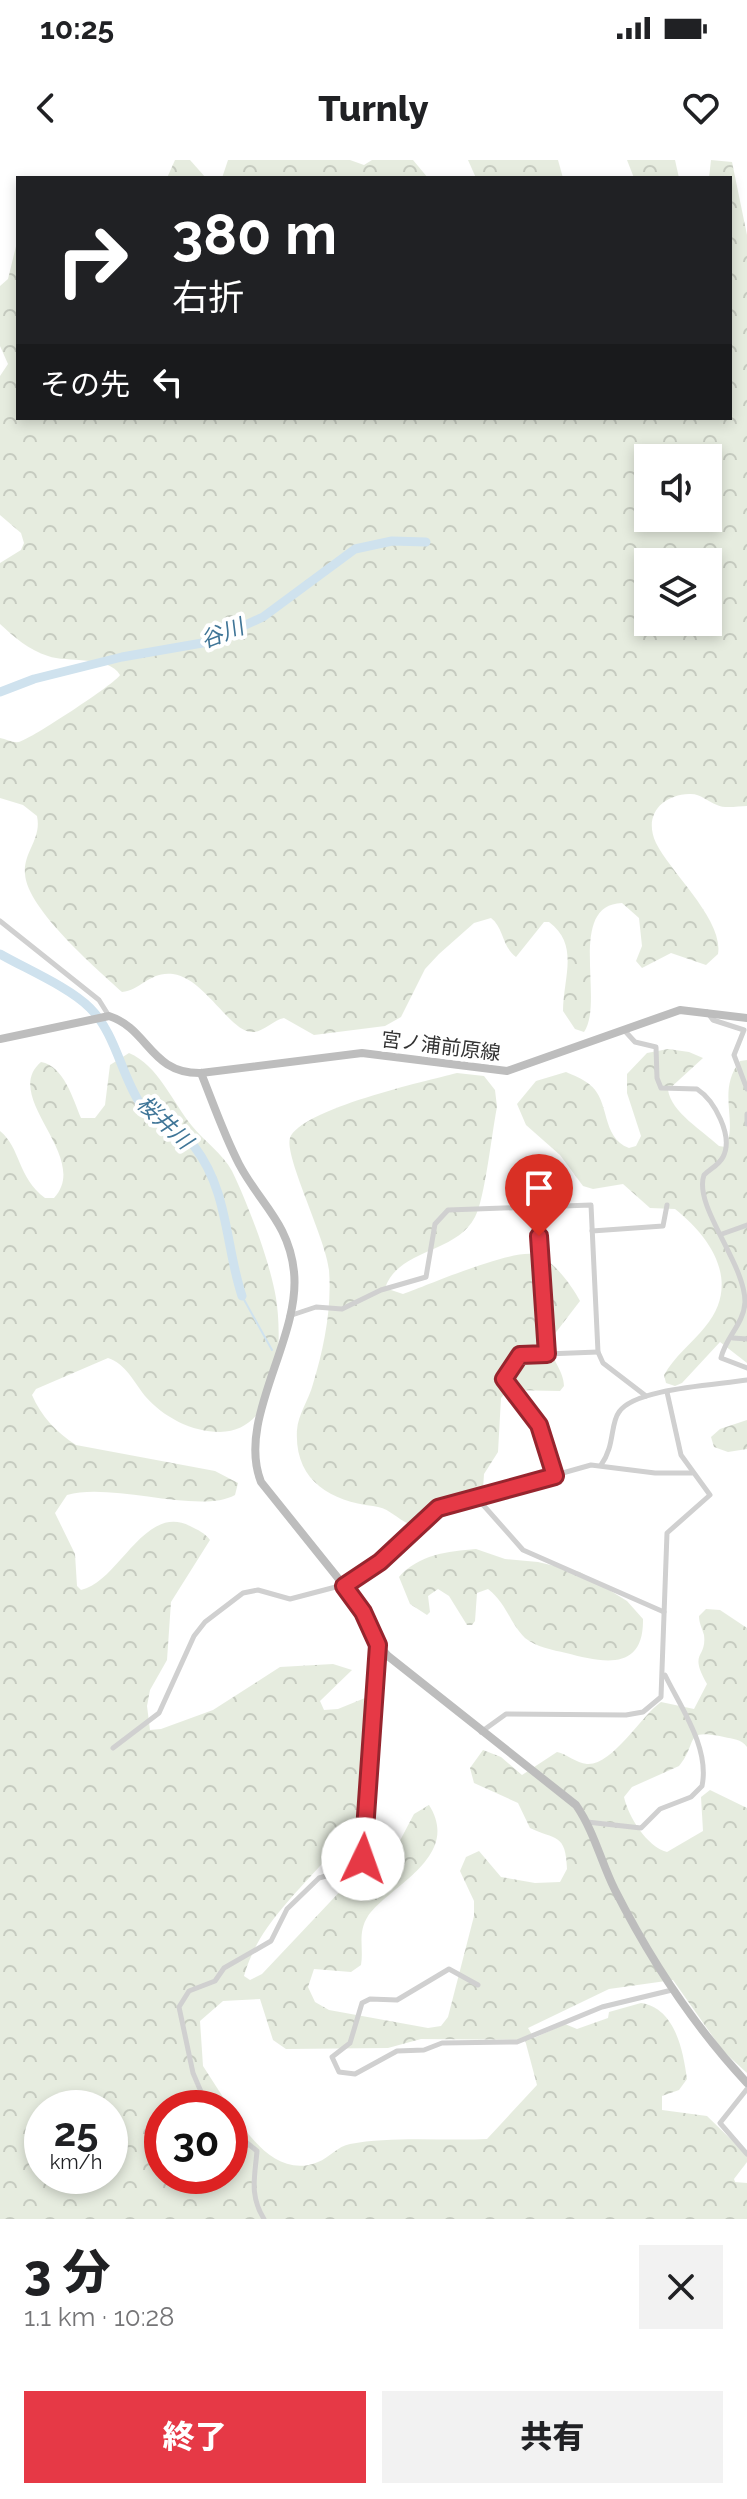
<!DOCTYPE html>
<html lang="ja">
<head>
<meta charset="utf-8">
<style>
	:root { --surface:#fff; --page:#f2f2f2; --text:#202124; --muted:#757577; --accent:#e63946 }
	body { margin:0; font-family:Raleway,"Noto Sans JP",sans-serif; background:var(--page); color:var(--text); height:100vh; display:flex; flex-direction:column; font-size:30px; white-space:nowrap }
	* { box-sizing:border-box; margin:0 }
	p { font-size:26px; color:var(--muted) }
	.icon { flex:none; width:44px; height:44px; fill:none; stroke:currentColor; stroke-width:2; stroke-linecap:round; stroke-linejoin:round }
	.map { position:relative; height:2059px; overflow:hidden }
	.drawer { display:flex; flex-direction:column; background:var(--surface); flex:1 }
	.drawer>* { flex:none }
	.guide { position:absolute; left:16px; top:16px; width:716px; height:244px; border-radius:0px; box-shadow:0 4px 12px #0003; background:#202124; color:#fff; overflow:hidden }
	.buttons { position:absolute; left:634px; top:284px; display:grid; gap:16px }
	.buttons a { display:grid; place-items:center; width:88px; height:88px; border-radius:0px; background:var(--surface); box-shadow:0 4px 12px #0003; font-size:40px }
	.speed { position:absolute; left:24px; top:1930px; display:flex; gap:16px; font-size:40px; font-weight:700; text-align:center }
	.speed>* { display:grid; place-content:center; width:104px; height:104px; border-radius:50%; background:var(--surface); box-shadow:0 4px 12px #0003; line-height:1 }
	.speed small { font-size:20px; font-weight:400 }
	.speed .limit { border:12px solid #d22; background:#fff; color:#111 }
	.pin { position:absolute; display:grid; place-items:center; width:68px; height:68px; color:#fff; margin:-82px -34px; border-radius:50% 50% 50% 0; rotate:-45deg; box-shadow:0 0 8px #0007 }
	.pin .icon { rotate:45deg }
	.me { position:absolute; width:88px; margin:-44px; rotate:3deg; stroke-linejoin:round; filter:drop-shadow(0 0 6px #0008) }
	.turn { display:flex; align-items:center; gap:28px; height:168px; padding:0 24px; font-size:36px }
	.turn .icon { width:104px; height:104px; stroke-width:2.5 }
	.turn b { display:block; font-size:56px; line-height:68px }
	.then { display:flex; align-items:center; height:76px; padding:0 24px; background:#0003; gap:16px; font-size:30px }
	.round { display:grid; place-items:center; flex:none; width:84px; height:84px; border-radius:0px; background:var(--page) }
	.headline { display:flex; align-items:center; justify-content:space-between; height:136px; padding:0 24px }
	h1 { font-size:48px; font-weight:800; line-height:60px }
	.primary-button { display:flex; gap:16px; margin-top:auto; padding:16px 24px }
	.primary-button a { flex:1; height:92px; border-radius:0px; background:var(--accent); color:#fff; font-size:32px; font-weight:800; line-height:92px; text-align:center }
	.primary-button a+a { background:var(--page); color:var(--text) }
	.status { display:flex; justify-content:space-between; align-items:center; height:56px; padding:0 40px; background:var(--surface); direction:ltr }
	.status svg { height:22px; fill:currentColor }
	header { display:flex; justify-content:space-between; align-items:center; height:104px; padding:0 24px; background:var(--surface); font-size:36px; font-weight:800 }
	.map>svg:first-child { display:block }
</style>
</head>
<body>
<div class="status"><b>10:25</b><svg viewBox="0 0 49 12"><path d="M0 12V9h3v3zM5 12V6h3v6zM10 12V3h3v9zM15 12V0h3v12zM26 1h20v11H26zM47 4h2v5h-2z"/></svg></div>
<header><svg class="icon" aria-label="back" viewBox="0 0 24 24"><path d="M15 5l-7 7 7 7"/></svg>Turnly<svg class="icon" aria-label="heart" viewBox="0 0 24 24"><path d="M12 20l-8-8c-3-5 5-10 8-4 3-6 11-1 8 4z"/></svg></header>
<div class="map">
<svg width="747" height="2059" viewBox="0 0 747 2059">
	<defs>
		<pattern id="forest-crowns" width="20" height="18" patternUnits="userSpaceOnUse" patternTransform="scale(2)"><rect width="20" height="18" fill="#e6ecdf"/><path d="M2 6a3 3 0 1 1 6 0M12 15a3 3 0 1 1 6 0" fill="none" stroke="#c6cbc0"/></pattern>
	</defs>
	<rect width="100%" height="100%" fill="#fff"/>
	<g fill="url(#forest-crowns)" fill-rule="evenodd">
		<path d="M175,0H190L206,18H167Z"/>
		<path d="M228,0H350L364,5L372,0H413L428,18H222Z"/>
		<path d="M468,0H558L563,18H476Z"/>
		<path d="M627,0H675L679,18H634Z"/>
		<path d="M711,0L732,2L747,75V646C738,646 725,649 717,645C707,641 700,633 689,634C662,635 643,655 656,683C670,712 724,760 718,794L706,805L671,793L642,808L636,801L642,786L639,758L622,743C566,745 605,842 584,872L575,869L563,851C563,818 580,785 549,762H544L516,797C502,787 504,768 491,758L474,763L439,794L425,809L401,857L385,866L314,875L284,858C273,860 263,873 251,872C230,871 204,818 173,814C150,811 141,830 122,832C97,809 27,749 25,714C23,692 42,679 37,656L23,645L0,638V578C6,579 13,583 19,582C31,579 116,523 120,515C109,495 67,503 48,496C29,490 14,477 0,464V403L21,390L24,383L21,373L0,355V216L8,204L0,186V126L8,119L18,78V258H730V18H709ZM648,298H708V358H648ZM648,402H708V462H648Z"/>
		<path d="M668,889L689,892L703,898L668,930C671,952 703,971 719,986L725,987C739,963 716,931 740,901L747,900V1203L720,1182L682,1223L675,1226L666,1223L664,1215C674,1197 692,1183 705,1167C741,1124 713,1079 675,1049L650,1048L623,1024L593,1029L583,1026L560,995L526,965L517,944L536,921L566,912C573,915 583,919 589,924C611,940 600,977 629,988L636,986L641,976L627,933V914L647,893Z"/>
		<path d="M129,893C158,905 173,943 192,966C204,981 223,994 232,1011C248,1044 270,1102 276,1138C283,1182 280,1271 220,1272C192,1272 163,1257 145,1236C134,1222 126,1204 108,1198L36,1229L32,1235C41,1256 57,1273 76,1285L215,1311L238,1323L235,1335C199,1355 113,1322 67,1335L55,1353L75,1394L77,1426L81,1430C119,1422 144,1343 190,1366C198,1370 205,1373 210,1380L171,1442L167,1500L150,1530L147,1546L150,1570L161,1569L213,1550L280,1507L333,1504L352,1510L320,1541L324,1550L338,1549L365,1538L374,1542C374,1568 380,1597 373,1622C352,1698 265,1739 244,1816L250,1820L262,1814L347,1724L395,1690L414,1654L429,1645C462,1697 389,1726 368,1756C357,1773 364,1788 361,1805L351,1812L314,1809L308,1827L315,1842L329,1850L428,1868L441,1866L448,1857L474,1756V1741L460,1711L466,1697L479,1691L501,1717L535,1723L560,1722L567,1709C566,1673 555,1680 530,1668L518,1643L474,1623L470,1608L483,1590L501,1597L522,1615L557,1592C567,1594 576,1603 587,1604C612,1606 641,1556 661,1542L694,1549L707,1524C688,1491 707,1499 704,1475C702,1468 699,1463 699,1456L706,1449L720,1450L747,1468V1587C741,1579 733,1579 724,1577C682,1568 699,1582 679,1606L632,1627L624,1637C628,1656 647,1687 667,1692L703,1671L701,1637L710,1630L747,1648V1913L723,1891L673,1820L609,1829L528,1868L534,1878L565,1864L577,1869L608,1858L609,1852L641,1843C675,1848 683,1890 687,1919L679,1930L662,1936V1950L707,1956L747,1995V2002L734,2019L735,2022L747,2023V2059H0V971C21,988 17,1017 45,1038H54C92,997 0,937 41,902C64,906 73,939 81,958H95L105,945L110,905ZM260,1839L273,1880L286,1889L388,1888L421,1879L525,1880L537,1925L487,1979C444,1981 391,1976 350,1984C338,1986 329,1998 318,2002C278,2019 248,1976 230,1948V2016H162V1948H230L203,1906L200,1861L223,1841ZM42,1948H110V2016H42Z"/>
		<path d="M457,913L484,916L495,930L497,947C492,971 485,1039 475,1057C456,1094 399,1088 385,1128L403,1134C431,1124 506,1091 533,1094C551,1096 572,1126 580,1141L550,1180C547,1195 564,1209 564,1226L560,1231L508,1230L501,1238L498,1292L484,1314L483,1329L477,1338C459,1348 425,1374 405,1362C393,1355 388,1348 373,1346C330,1341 294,1320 297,1270C298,1255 309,1239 313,1224C324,1188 332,1148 329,1110C326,1079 284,996 290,978C301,949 426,921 457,913Z"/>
		<path d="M747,1260V1289L728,1292L714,1287L711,1277L720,1269Z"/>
		<path d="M476,1389L505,1399L538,1402L580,1412L627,1441L643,1459C644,1513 601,1502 566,1493C553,1490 536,1487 525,1478C509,1462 507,1444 488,1429L477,1433L475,1461L472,1465H467L449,1436L438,1429L428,1436L430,1452L427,1455L410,1444L399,1417C418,1395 448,1391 476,1389Z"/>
	</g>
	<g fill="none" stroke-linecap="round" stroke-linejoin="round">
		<path stroke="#cfe2ee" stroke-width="2" d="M242,1136L272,1190"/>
		<g stroke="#cfe2ee" stroke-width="9">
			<path d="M0,532L34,519L122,497L208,482L263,457L355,389L392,381L426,382"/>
			<path d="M0,794C26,809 69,827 90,848C116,874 121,915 141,945C154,965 179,968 194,986C229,1032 225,1085 242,1136"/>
		</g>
		<g stroke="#d0d0d0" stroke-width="5">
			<path d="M0,761L99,840L109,856"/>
			<path d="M707,852L713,860L744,870L734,895L747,929"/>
			<path d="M624,870L635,882L656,887L657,918L661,928L697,929C714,940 734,976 723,997C719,1005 710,1009 704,1015C693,1046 745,1103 745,1142C744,1164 725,1178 721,1198L747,1208"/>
			<path d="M747,954V964"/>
			<path d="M539,1045L547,1194"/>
			<path d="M592,1071L663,1066L667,1045"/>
			<path d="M722,1074L747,1065"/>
			<path d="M289,1156L316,1147L342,1149L381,1130L426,1117L435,1064L448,1050L591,1045L598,1192L603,1203L646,1236"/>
			<path d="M733,1178L747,1179"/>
			<path d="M601,1305C615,1286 610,1264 619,1252C635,1228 718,1225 747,1220"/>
			<path d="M555,1316L539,1265L504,1219L520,1195L598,1192"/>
			<path d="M477,1338L523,1390L664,1452"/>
			<path d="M481,1572L506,1554L626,1555L643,1552L661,1537L667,1373L710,1335L681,1295L667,1232"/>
			<path d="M113,1588L159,1553L194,1476L205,1462L243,1433L258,1430L290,1439L351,1423L438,1348L591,1305L655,1313H692"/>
			<path d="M587,1662L641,1668L660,1649L691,1637L702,1626C710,1588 681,1548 665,1515"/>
			<path d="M478,1825L449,1809L397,1840L370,1839L362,1843L350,1883L332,1897L339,1912L355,1914L397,1891L424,1890L442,1883L517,1882L602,1847L672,1830"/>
			<path d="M747,1929L720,1963L747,1994"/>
			<path d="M208,1948L193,1913L179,1847L189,1831L215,1821L224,1808L271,1781L287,1749L319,1718L340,1712H359L366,1688L364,1668L378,1485"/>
			<path d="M230,1974L241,1978L257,1991C255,2016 249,2035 264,2059"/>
		</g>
		<g stroke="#bdbdbd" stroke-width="8">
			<path d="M0,879L109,856C149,869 150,914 201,913L362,893L507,911L680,850L747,858"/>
			<path d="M201,913C213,943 224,975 239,1004C260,1044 289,1063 294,1112C301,1179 236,1259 261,1322L354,1438L378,1485L388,1496L576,1645C594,1671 601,1702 615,1730C651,1801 693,1865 747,1923"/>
		</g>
	</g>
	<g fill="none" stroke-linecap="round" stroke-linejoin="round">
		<defs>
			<path id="route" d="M363,1699L378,1485L363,1452L344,1426L380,1402L438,1348L555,1316L539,1265L504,1219L520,1195L547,1194L539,1076"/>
		</defs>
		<use href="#route" stroke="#96252e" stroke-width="20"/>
		<use href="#route" stroke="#e63946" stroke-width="14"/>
	</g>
	<g text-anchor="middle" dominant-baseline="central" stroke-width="8" stroke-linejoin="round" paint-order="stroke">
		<g font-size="20" fill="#333" stroke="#fff">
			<text transform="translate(441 886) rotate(7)">宮ノ浦前原線</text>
		</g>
		<g font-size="22" font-style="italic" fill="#3f7597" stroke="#fff">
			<text transform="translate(222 473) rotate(-21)">谷川</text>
			<text transform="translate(165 962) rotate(43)">桜井川</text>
		</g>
	</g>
</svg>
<div class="buttons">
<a><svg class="icon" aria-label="sound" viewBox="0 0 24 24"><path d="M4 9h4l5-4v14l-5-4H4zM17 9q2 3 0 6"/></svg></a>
<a><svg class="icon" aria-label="layers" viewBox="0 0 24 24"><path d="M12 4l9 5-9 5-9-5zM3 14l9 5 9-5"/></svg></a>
</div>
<div class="speed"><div>25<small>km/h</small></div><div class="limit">30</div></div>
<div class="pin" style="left:539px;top:1076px;background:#d93025"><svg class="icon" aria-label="arrive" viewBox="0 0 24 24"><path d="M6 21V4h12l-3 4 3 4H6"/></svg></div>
<svg class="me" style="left:363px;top:1699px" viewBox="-20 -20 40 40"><circle r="19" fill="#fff"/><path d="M0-13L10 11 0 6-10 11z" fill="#e63946"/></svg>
<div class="guide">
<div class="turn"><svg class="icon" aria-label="right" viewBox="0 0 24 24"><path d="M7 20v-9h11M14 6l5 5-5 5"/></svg><div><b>380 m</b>右折</div></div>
<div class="then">その先<svg class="icon" aria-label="left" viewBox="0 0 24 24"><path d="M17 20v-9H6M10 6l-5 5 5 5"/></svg></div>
</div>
</div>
<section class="drawer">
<div class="headline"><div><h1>3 分</h1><p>1.1 km · 10:28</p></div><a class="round"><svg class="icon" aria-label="close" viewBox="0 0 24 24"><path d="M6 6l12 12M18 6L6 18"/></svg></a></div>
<div class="primary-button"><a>終了</a><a>共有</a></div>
</section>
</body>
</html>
